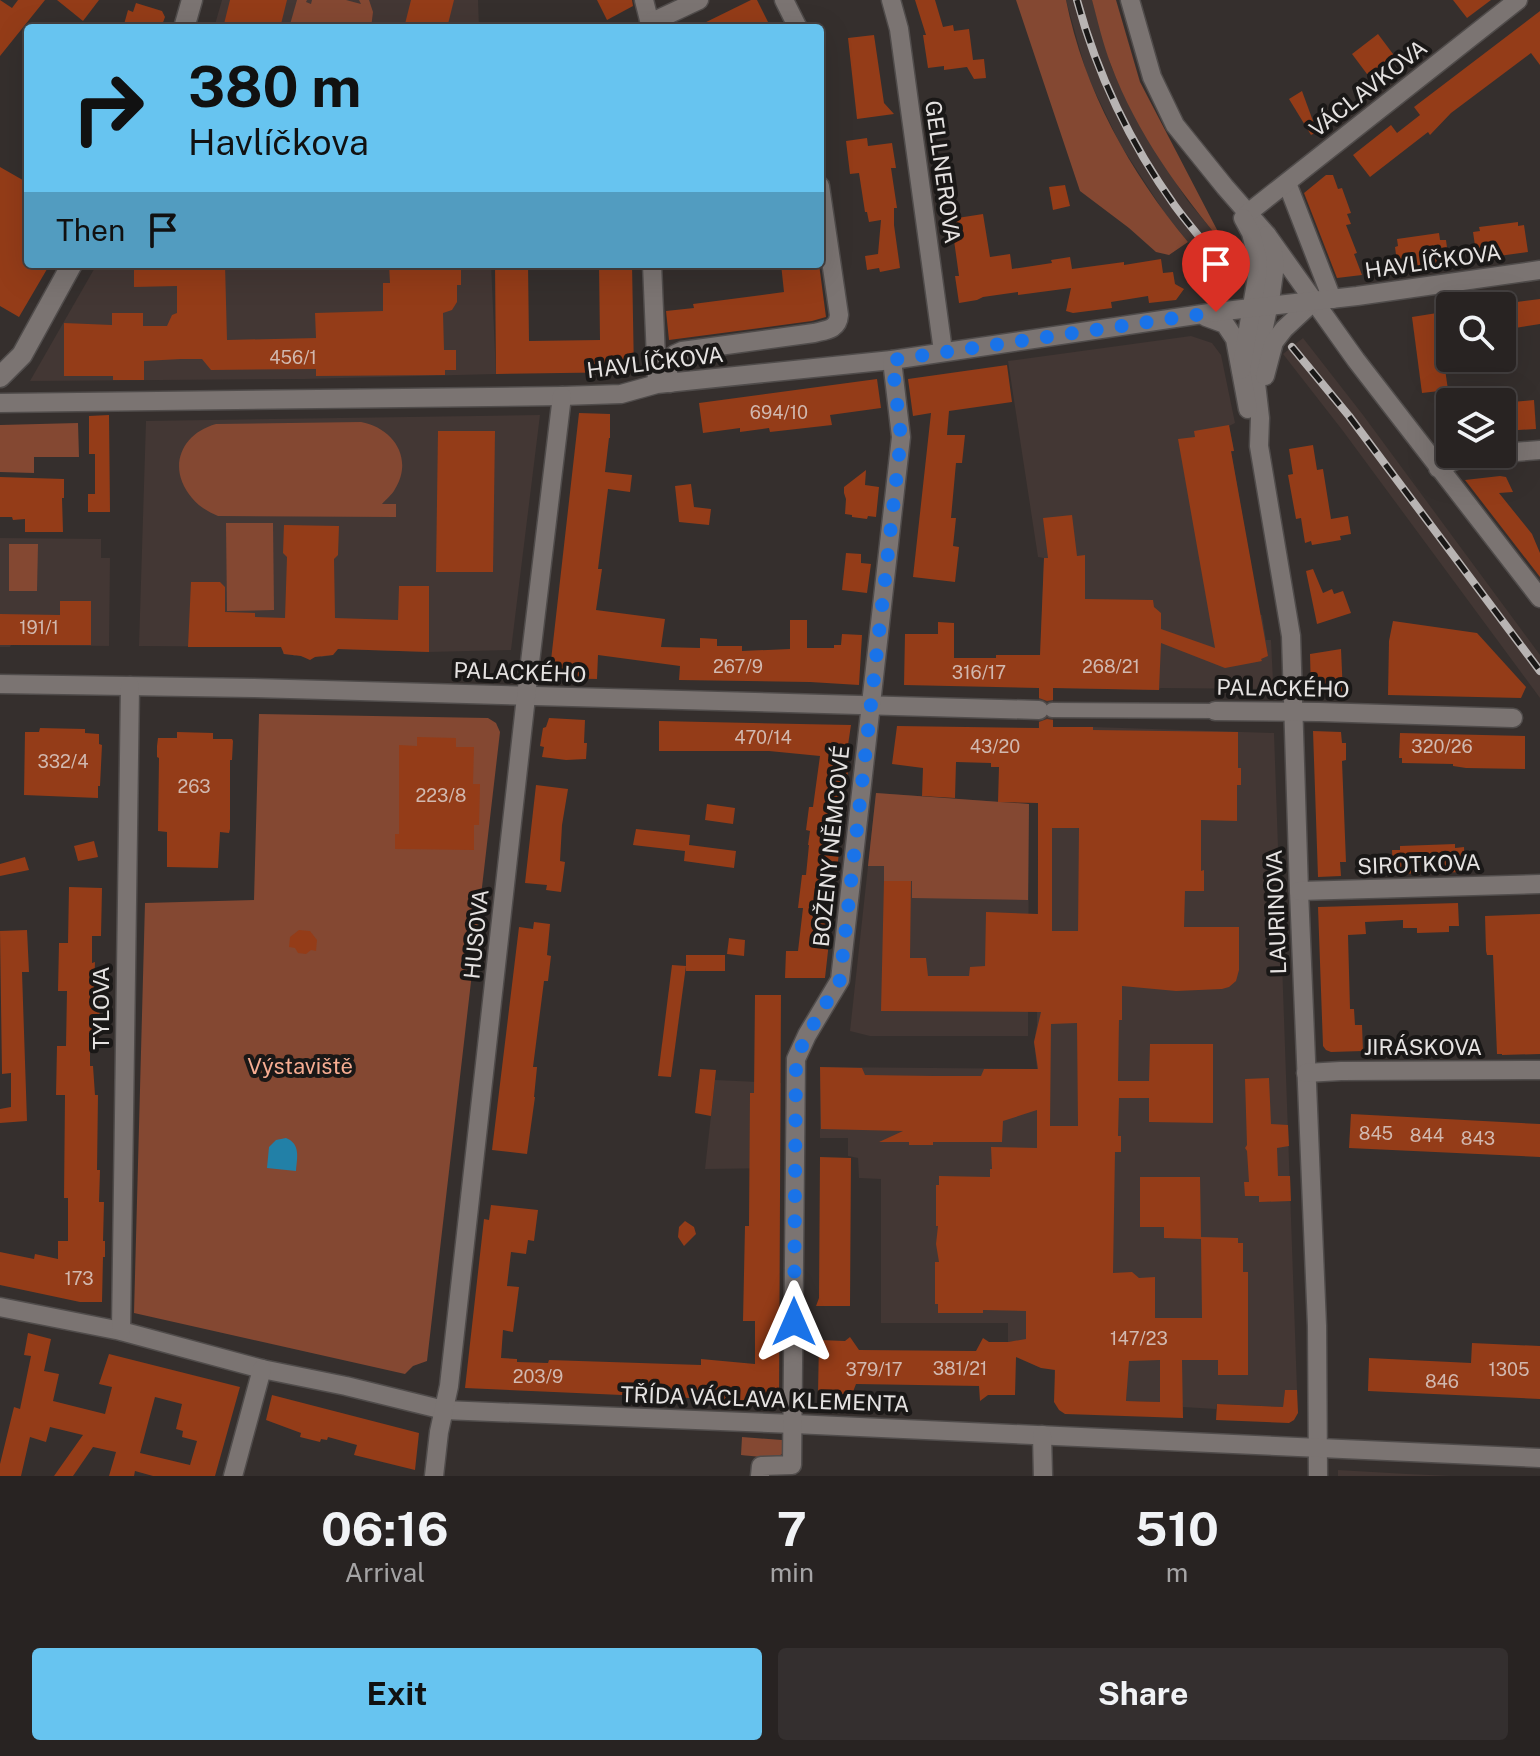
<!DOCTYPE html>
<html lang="en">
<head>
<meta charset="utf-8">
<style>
	:root { --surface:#282322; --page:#342f2f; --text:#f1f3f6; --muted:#a5a4a5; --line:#444040; --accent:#67c4f0 }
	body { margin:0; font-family:"Public Sans",sans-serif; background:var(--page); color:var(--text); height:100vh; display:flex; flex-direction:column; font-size:30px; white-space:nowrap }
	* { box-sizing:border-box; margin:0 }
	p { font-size:26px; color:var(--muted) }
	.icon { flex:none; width:44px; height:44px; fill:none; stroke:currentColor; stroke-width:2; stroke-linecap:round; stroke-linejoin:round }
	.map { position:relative; height:1476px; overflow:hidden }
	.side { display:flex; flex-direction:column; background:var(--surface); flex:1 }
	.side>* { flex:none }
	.hud { position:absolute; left:24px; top:24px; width:800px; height:244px; border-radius:8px; box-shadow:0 8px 32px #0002,0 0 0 2px var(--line); background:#67c4f0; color:#111; overflow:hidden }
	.controls { position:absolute; left:1436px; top:292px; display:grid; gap:16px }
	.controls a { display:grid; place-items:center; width:80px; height:80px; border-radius:8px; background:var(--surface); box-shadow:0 8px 32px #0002,0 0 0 2px var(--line); font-size:40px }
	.pin { position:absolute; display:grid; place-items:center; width:68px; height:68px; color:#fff; margin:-82px -34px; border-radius:50% 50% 50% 0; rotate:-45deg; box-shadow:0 0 8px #0007 }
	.pin .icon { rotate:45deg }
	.me { position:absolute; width:88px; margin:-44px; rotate:0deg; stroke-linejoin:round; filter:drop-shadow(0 0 6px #0008) }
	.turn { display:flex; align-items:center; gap:28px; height:168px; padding:0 32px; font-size:36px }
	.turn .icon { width:104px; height:104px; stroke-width:2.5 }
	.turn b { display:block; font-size:56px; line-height:68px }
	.then { display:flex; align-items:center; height:76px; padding:0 32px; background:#0003; gap:16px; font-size:30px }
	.eta { display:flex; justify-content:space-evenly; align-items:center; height:136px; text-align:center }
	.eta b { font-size:48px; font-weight:700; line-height:56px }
	.button { display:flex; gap:16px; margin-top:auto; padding:16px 32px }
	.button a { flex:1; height:92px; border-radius:8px; background:var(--accent); color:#111; font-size:32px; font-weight:700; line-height:92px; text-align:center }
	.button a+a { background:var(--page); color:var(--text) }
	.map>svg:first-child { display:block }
</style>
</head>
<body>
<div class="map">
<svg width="1540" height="1476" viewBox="0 0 1540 1476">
	<rect width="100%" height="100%" fill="#352f2d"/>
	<g fill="#433734">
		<path d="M222,0H478L479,28H214Z"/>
		<path d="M1066,0H1092L1111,66L1143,132L1187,200L1240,264L1220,281L1166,215L1120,144L1087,75Z"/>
		<path d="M97,264H491L496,374L305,379L30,381Z"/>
		<path d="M1191,336L1212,343L1221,355L1235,423L1229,426L1234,451L1231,452L1260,615H1262L1266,640H1271L1273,682L1266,689L1160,688L1159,690L1053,688V729H1063V727H1093L1274,733L1297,1390L1285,1391L1283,1407L1217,1404L1216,1409L1183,1407V1403L1126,1401L1127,1382L1055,1378L1054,1363L1047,1368L1036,1366L1015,1341L1008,1342V1323H881V1179L859,1178L858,1158L848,1156V1138H820V1067L1037,1069L1034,1042L1037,1025L1039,688L1044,558L1038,557L1008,361Z"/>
		<path d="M1303,338L1363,415L1540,655V698L1343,431L1283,354Z"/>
		<path d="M540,415L511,650L428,652L335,649L333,655L321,657L320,655H305L304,657L297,655L294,656L293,655L283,654V647L139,646L146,421Z"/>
		<path d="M0,538L101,539V558H110L109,646L11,645L10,647H0Z"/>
		<path d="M876,793L1029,804L1028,1036H870L850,1031Z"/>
		<path d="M715,1080L781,1083L780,1168L705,1169Z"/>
		<path d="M1338,1470L1407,1474L1452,1476H1338Z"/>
	</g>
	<g fill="#844832">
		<path d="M297,0H307L306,2L311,4L312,0H346L361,4L359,0H369L373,12L371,28H289Z"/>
		<path d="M1016,0H1066C1084,90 1130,172 1188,242L1169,255L1156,252L1129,228L1080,191Z"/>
		<path d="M1092,0H1116L1140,82L1226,247C1180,192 1137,134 1111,65C1103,44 1098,22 1092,0Z"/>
		<path d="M361,422C393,428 414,458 395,489C392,495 386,499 382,504H396V517L218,516C209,512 199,507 192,498C167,469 180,434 216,424Z"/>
		<path d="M78,423L79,457H34V473L0,472V425Z"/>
		<path d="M226,523H273L274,610L227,611Z"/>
		<path d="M9,544H38L37,591H9Z"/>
		<path d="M259,714L488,718L496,723L500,732L427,1361L413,1366L405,1374L134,1313L145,903L254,900Z"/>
		<path d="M876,793L1029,804L1028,900L912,898V881H884V866H868Z"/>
		<path d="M742,1437L782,1440C796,1464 755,1456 741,1455Z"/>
	</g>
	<path fill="#2280a7" d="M286,1138C301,1144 297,1158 296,1171L267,1168L269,1147L276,1140Z"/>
	<g fill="#943c18" fill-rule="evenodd">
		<path d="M0,0L12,8L18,0H45L0,56Z"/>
		<path d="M57,0H99L83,21Z"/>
		<path d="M230,0H287L280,28H223Z"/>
		<path d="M411,0H454L447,28H404Z"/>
		<path d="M597,0H632L633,6L607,20Z"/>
		<path d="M751,0H757L771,28H694Z"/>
		<path d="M915,0H935L943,27L953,25L954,31L969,29L973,60L984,59L986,78L974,79L967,67L944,70V66L928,68L923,35H926Z"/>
		<path d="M1453,0H1491L1467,18Z"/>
		<path d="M136,3L162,11L165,17L161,28H123L128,10L133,12Z"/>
		<path d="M1540,11V65L1531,53L1451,113L1430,135L1428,132L1370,177L1353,155L1391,125L1397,133L1420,115L1414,107Z"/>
		<path d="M1378,34L1396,58L1370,78L1352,54Z"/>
		<path d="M874,35L884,103L894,114L857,119L848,38Z"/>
		<path d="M1302,91L1317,132L1311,135L1289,99Z"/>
		<path d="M867,138L868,146L892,143L896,168H891L897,208H894V225L900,268L880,272L879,268L867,270L865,256L878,254L881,220L869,222L867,212H865L859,173L850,174L846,141Z"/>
		<path d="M0,167L28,183V264H50L19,317L0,306Z"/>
		<path d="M1326,175H1333L1338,189L1342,188L1351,213L1347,214L1351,224L1346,225L1357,253L1354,254L1362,275L1337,278L1304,193Z"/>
		<path d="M1065,185L1070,206L1053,210L1049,187Z"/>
		<path d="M983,214L990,257L1010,254L1012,269L1052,263L1051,260L1070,257L1072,269L1124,262V265L1161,259L1163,273L1173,272L1175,284L1184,289L1176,300L1149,303L1148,296L1111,302L1112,308L1073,313L1066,311L1071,288L1018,295V292L983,297L977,300L959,303L955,276H959L951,219Z"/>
		<path d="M1518,222V226L1524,225L1528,252L1477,259L1473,232L1480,231L1479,227Z"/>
		<path d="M1439,233L1440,240H1446L1449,263L1398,270L1395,247L1398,246L1397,239Z"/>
		<path d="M134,264H225L227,340L316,338L315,313L383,311V283H390L389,264H461V285H457V302L452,310L443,313L444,350H456V370H445V375L316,376V369L211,370L202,359H181L144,361V380H113V376H64V323L112,325V313H143V326H167L172,315L177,313V286L134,287Z"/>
		<path d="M495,264H528L529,341L600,340L599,264H632L634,372L496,374Z"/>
		<path d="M781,264H819L826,317L812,321L669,340L666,311L694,308L693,304L784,292Z"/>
		<path d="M1540,299V324L1502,330V304Z"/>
		<path d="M1437,313L1448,390L1422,393L1412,317Z"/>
		<path d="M1007,365L1012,402L949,411L947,435H965L962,463H956L951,518H956L953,546L959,547L955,582L913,577L931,413L913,416L908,379Z"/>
		<path d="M877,379L881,408L830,415L832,425L770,432L769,428L740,432V428L703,433L699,403Z"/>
		<path d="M1534,400L1536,429L1502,431V403Z"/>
		<path d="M579,413L610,414V438H609L605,472L632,475L630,492L608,489L598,569H602L596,610L665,619L661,647L700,648V638L717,639V646H742V651L790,649V620H807V648H834V645H841L842,634L862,635L859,685L810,682L679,680L680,666L598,655L597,679L549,678Z"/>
		<path d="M109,415L110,512H88V494H95V454H89V416Z"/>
		<path d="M1229,425L1234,451H1231L1268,656L1261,659L1262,661L1225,668L1161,643L1159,690L1053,688V700L1047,701L1039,698V688L904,685L905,634H938V622L954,623V658H996V655H1040L1044,558H1048L1043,518L1072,515L1077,556L1085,555V599L1153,600L1154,607L1161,613V629L1215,648L1178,439L1195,437L1194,431Z"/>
		<path d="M438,431H495L493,572H436Z"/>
		<path d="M1313,445L1317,470L1323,469L1331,519L1348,516L1351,534L1340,536L1341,540L1312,545L1311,541L1305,543L1301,518L1296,519L1288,475L1293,474L1289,449Z"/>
		<path d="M866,470L865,485L879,487L876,517L868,516L867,519L852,517V515L845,514L846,499L844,493V487Z"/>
		<path d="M1500,476L1506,477L1513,492L1499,493L1532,534L1540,553V577L1465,480Z"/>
		<path d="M0,477L64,479V498H62L63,532H25V519L13,520L12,517H0Z"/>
		<path d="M691,484L694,507L711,509L709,525L679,522L675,486Z"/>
		<path d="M284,525L339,526L338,555L334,559L335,618L398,620L399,586H429V652L338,649L333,655L315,657L310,660L301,656L284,654L281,647H188L191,582H220L225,587V612L255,613V617L285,618L287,557L283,553Z"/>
		<path d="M846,553L861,554V563L871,564L867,593L842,590Z"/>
		<path d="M1313,569L1323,593L1332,589L1334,594L1343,591L1351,613L1317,624L1306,571Z"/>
		<path d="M60,601H91V645H0V614L60,615Z"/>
		<path d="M1393,621L1477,633L1526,687L1521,698L1388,695L1389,641Z"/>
		<path d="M1341,649L1343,694L1311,693L1310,654Z"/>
		<path d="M549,718L585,720L584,743H587L586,759L566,760L542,757L544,747L540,746L543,728L546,727Z"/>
		<path d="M1047,719L1053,720V727H1093V730L1238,732V768H1241V785H1237V821L1201,820V871L1204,870V891H1185L1184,927H1239V970L1236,981L1229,987L1222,989L1176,991L1122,986V1020H1119L1118,1081H1149L1150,1044H1213V1123L1149,1122V1098H1119L1118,1136H1121V1152H1115L1113,1273L1132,1272L1139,1278L1155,1277V1318H1202L1201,1239L1164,1238V1227H1140V1177H1200L1201,1237L1238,1238V1243H1243V1272H1248V1375H1218V1360H1182L1183,1418L1065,1414L1059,1410L1054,1402L1055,1370L1041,1368L1016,1357L1015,1395H988L980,1401L979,1386L856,1384L851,1397L845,1394H818L819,1340L845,1341L850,1337L859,1350L976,1351L983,1338L989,1342H1008L1026,1339V1311L983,1310V1313H938V1304H935V1262H939L936,1244L938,1226H936V1185H939V1176L990,1177V1169H992L991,1147L1037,1148V1110L1003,1121L1002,1142H933V1145H909V1142H879L903,1131L821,1129L820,1067L862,1068L865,1075L934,1076H981L984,1069H1038L1034,1042L1041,1012L881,1011L884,881H911L910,958H926L928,976H969L970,967L985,966L986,912L1038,914V803L998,802L999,767H991V763L956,762L955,798L922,796L923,768L892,764L897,726L1039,728V722ZM1052,828H1079L1078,931H1052ZM1077,1023L1078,1126H1050L1051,1024ZM1160,1360V1402L1126,1401L1129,1361Z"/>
		<path d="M659,721L851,725L848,745H851L825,978H785L786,951H798L803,908H798L802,875H806L809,845H808L810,831L806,830L809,807H813L820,756L769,751H659Z"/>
		<path d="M40,728L85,729V733L99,734V744L102,745L100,786H98V798L24,795L25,732H39Z"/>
		<path d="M1313,731L1341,732L1342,743H1346V760L1342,761L1346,862H1340L1341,876L1318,877Z"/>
		<path d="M177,732L213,733V739H232L233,741L232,760H230V829L229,833L220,832L218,868L167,867V832L158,831L159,758L157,757V746L158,738H177Z"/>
		<path d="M1400,733L1525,736V769L1466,768L1453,766V764L1402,763V758H1399Z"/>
		<path d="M417,737L456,738V747H474L473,784H480L479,825H474V850L395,849V834H399V745L417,746Z"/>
		<path d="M536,785L568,789L562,825L560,861L565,862L561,892L546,890L547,885L525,883Z"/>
		<path d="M707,804L735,808L733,824L705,820Z"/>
		<path d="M636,829L690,835L689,845L736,851L734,868L684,861L685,851L633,845Z"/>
		<path d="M94,841L98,857L78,861L74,846Z"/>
		<path d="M1455,844V848L1464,847L1465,872L1393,874L1392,850H1400V846Z"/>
		<path d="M25,857L29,870L0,876V864Z"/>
		<path d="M69,887L102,888L101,936H92V963L95,962L94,991H100L99,1040L90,1039V1066H93L95,1095H98L97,1170H100L99,1202H104L103,1241H105V1257H103L102,1302H80L0,1285V1252L34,1259L35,1254L58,1259V1241H68V1198H64L65,1095H56L57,1046H66L67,991H58L59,943H68Z"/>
		<path d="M1458,903L1459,926H1449V932L1417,933V928H1403V920L1385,921L1365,922L1366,934L1348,935L1350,1009H1354L1355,1025H1362L1363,1051L1331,1052L1326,1050L1323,1046L1318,907Z"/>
		<path d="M1540,914V1054L1502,1055V1054H1497L1493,955H1487L1486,951L1485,916Z"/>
		<path d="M534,922L550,924L547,955L551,956L548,981H544L533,1067H537L534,1097H535L527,1154L492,1150L519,927L533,929Z"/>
		<path d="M27,930L29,972H22L27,1121L0,1123V1109L11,1107V1073L2,1074L0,931Z"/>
		<path d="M299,930L310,931L317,940L316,951L311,950L306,954L298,953L295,948L289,947L290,937Z"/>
		<path d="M729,938L745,940L744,956L727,954Z"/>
		<rect x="686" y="955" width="39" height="16"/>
		<path d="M672,965L686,966L671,1077L658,1076Z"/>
		<path d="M755,995H781L779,1402L465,1388L484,1219L489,1220L491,1205L538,1210L534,1241L528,1240L526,1254L511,1252L507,1286L519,1287L513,1332L503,1330L501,1358L517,1359V1362L548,1363L549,1360L701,1365V1359L755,1364V1321H743L745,1226H749L750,1093H754Z"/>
		<path d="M700,1069L716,1070L711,1116L695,1113Z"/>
		<path d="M1269,1078L1271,1124L1288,1125L1289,1146L1277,1148L1278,1176H1290L1291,1201L1259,1202V1196H1245L1244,1182H1249L1247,1151L1245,1148L1247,1145L1245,1079Z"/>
		<path d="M1351,1114L1540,1124V1157L1349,1148Z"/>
		<path d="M820,1157L851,1158L850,1306H816L819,1298Z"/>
		<path d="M685,1221L694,1227L696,1234L684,1246L678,1237L679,1227Z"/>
		<path d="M28,1333L51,1339L44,1371L59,1374L53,1401L105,1414L112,1387L99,1384L109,1354L240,1387L215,1476H153L135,1471L134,1476H109L116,1452L93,1447L73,1476H54L83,1435L50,1427L46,1442L30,1437L21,1476H0V1464L14,1407L20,1409L31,1356L24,1355ZM155,1397L182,1404L176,1429L183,1431L182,1437L197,1441L190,1465L140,1453Z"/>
		<path d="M1472,1343L1540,1346V1399L1368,1391L1369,1358L1471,1363Z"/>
		<path d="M1285,1390H1297L1298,1413L1294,1420L1289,1423L1216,1420L1217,1404L1283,1407Z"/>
		<path d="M272,1395L419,1433L415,1470L354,1455L357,1445L328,1437L327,1440L321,1439L320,1442L300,1437L301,1433L266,1420Z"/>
	</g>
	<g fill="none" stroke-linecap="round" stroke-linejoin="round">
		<defs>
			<path id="pedestrian" d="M1052,710L1215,711"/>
			<g id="minor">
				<path d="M644,0L651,28"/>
				<path d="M784,0L798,28"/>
				<path d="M891,0L899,29L943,351"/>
				<path d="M1130,0L1152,77L1175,125L1225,187L1267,235L1356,360L1540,598"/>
				<path d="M650,23L699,0"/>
				<path d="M1287,183L1332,299"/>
				<path d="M1248,213L1518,0"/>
				<path d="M1267,235L1273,252L1275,265L1271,294L1256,365V383L1260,418L1259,446L1291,636L1299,891L1317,1326L1318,1476"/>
				<path d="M652,264L657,382"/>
				<path d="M1206,317L1225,324L1235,339L1248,409"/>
				<path d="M1241,370L1257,277L1258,261L1251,233L1243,218"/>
				<path d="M1265,376L1274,342L1284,329L1314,301"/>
				<path d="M670,383C667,366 663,358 682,351L814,333C826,330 838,330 839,315L820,186"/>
				<path d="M0,403L562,396L621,394L657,384L892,360L1216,312L1357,296L1540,270"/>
				<path d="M1502,453L1540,450"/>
				<path d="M1438,468L1467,455L1488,454"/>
				<path d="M0,684L253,688L1039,710"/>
				<path d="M1215,711L1319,712L1513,718"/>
				<path d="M1299,891L1540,884"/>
				<path d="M1306,1073L1341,1071L1540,1070"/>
				<path d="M0,1307L121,1331L262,1369L346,1386L444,1410L794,1424L1540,1458"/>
				<path d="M121,1331L130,686"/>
				<path d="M1042,1435L1043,1476"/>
				<path d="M233,1476L262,1369"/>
				<path d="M434,1476L439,1432L449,1386L528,679L562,396"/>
				<path d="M760,1476L761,1466L792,1465L796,1059L807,1035L840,980L901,437L892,360"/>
			</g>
			<g id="tertiary">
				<path d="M184,28L192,0"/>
				<path d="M0,377L22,355L72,264"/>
			</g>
		</defs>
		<use href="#pedestrian" stroke="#504c4b" stroke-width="17"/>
		<use href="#minor" stroke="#504c4b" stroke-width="21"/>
		<use href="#tertiary" stroke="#504c4b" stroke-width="23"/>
		<use href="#pedestrian" stroke="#7b7472" stroke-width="14"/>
		<use href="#minor" stroke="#7b7472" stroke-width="18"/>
		<use href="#tertiary" stroke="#7b7472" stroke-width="20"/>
		<defs>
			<g id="rail">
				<path d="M1077,0C1097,74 1130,143 1175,206C1192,229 1211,251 1230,273"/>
				<path d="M1292,347L1349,416L1540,671"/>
			</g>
		</defs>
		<use href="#rail" stroke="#b8b4b3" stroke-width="8"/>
		<use href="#rail" stroke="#1a1817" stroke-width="5" stroke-dasharray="15" stroke-linecap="butt"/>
	</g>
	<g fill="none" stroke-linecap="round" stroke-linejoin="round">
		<path stroke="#1a73e8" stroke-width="14" stroke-dasharray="0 25.2" d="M794,1322L796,1059L807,1035L840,980L901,437L892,360L1216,312"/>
	</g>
	<g text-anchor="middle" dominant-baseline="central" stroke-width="8" stroke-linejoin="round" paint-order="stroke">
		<g font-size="18" fill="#d1b8af">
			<text x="293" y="357">456/1</text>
			<text x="779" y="412">694/10</text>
			<text x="39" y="627">191/1</text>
			<text x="738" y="666">267/9</text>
			<text x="1111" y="666">268/21</text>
			<text x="979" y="672">316/17</text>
			<text x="763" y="737">470/14</text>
			<text x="995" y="746">43/20</text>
			<text x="1442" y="746">320/26</text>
			<text x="63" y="761">332/4</text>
			<text x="194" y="786">263</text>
			<text x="441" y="795">223/8</text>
			<text x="1376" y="1133">845</text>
			<text x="1427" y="1135">844</text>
			<text x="1478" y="1138">843</text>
			<text x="79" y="1278">173</text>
			<text x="1139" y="1338">147/23</text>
			<text x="960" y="1368">381/21</text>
			<text x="874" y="1369">379/17</text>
			<text x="1509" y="1369">1305</text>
			<text x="538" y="1376">203/9</text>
			<text x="1442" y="1381">846</text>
		</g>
		<g font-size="22" fill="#e5e2e1" stroke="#1a1817">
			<text transform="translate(1368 88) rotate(-38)">VÁCLAVKOVA</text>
			<text transform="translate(943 172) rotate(82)">GELLNEROVA</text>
			<text transform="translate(1433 261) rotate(-8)">HAVLÍČKOVA</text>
			<text transform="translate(655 362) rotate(-7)">HAVLÍČKOVA</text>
			<text transform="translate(520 672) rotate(2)">PALACKÉHO</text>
			<text transform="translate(1283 688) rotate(1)">PALACKÉHO</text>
			<text transform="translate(831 846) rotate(-84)">BOŽENY NĚMCOVÉ</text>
			<text transform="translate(1419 864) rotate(-2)">SIROTKOVA</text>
			<text transform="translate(1276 912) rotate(-92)">LAURINOVA</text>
			<text transform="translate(476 934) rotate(-84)">HUSOVA</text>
			<text transform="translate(101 1008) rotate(-90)">TYLOVA</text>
			<text x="1423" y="1047">JIRÁSKOVA</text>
			<text transform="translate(765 1399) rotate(2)">TŘÍDA VÁCLAVA KLEMENTA</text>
		</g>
		<g font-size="22" fill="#f7ad92" stroke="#1a1817">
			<text x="300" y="1066">Výstaviště</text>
		</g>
	</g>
</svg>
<div class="controls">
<a><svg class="icon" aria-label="search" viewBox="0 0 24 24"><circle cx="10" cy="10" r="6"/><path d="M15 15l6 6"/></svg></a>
<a><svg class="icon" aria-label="layers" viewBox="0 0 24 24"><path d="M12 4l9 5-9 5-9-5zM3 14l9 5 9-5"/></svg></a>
</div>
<div class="pin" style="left:1216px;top:312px;background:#d93025"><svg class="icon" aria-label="arrive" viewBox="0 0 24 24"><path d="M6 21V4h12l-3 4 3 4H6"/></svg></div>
<svg class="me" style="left:794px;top:1322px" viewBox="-20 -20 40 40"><path d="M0-17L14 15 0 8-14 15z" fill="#1a73e8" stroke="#fff" stroke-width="4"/></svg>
<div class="hud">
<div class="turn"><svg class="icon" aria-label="right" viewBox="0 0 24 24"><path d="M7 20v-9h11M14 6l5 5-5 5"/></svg><div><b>380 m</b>Havlíčkova</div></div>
<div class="then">Then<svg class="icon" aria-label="arrive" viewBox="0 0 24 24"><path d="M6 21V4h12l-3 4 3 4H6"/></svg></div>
</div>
</div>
<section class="side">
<div class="eta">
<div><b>06:16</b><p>Arrival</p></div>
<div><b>7</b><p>min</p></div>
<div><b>510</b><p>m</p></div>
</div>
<div class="button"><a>Exit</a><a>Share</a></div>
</section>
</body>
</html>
